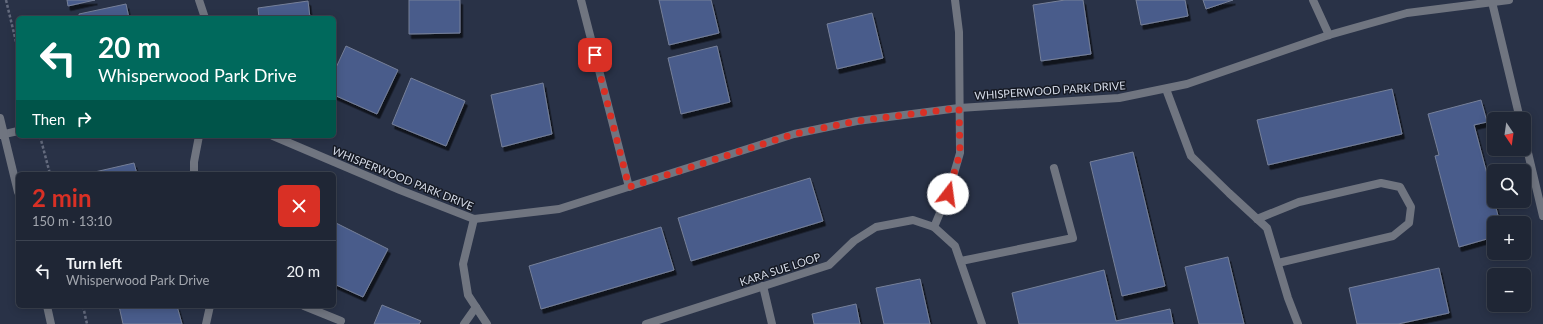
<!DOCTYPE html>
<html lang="en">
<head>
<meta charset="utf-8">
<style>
	:root { --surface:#1f2635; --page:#2c3241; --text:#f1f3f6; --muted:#a1a5ad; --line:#3c4350; --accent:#d93025 }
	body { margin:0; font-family:Lato,sans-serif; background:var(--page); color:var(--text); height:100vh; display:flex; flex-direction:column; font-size:15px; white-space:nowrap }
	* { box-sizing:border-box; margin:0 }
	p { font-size:13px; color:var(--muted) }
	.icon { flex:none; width:22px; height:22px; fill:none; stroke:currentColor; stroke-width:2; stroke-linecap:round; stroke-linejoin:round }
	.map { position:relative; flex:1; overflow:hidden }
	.sheet { position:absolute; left:16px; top:172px; width:320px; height:136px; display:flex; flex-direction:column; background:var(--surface); border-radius:6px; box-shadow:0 2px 10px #0003,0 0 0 1px var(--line) }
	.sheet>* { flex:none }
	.top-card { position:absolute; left:16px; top:16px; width:320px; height:122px; border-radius:6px; box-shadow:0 2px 10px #0003,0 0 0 1px var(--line); background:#00695c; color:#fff; overflow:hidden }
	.needle { width:26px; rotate:167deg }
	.buttons { position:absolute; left:1487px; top:112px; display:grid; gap:8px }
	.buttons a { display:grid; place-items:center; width:44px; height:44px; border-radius:6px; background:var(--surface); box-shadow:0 2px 10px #0003,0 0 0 1px var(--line); font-size:20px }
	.pin { position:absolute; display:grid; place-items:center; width:34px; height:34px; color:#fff; margin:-17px; border-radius:8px; box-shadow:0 2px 6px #0006 }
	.me { position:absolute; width:44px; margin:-22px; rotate:15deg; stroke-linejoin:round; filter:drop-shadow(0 0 3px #0008) }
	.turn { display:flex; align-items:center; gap:14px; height:84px; padding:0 16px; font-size:18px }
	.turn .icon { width:52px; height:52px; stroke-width:2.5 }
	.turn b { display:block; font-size:28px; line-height:34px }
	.then { display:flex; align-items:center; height:38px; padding:0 16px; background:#0003; gap:8px; font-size:15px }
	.round { display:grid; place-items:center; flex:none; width:42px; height:42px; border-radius:6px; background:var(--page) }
	.overview { display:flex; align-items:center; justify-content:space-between; height:68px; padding:0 16px }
	h1 { font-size:24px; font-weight:700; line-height:30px; color:var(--accent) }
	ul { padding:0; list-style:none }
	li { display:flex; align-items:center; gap:12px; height:60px; padding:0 16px; border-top:1px solid var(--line) }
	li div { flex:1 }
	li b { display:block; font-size:15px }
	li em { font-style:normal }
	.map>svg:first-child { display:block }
</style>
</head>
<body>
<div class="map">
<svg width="1543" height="324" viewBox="0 0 1543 324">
	<defs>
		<filter id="shadow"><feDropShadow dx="2.5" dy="4.5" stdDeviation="0" flood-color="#0009"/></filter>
	</defs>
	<rect width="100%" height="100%" fill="#293247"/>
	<g fill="#495c8b" stroke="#768099" filter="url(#shadow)">
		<path d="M67,0H95L68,6Z"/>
		<path d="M409,0H460V33L409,34Z"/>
		<path d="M659,0H711L719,33L669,45Z"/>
		<path d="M1065,0H1083L1091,54L1041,61L1033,5Z"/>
		<path d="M1136,0H1185L1188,16L1141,25Z"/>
		<path d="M1203,0H1233L1206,9Z"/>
		<path d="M308,1L310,18H259L258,8Z"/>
		<path d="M126,4L129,18H79V14Z"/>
		<path d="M872,13L883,58L837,69L827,24Z"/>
		<path d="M346,46L398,70L377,114L334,95V72Z"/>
		<path d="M717,46L730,102L681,114L668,58Z"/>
		<path d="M411,78L465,101L446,146L392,124Z"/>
		<path d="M543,83L552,134L502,147L491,95Z"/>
		<path d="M1392,89L1402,134L1268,165L1257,120Z"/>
		<path d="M1481,100L1487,122L1474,125L1500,223H1494V237L1459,247L1435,156L1439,155L1428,114Z"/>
		<path d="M1133,152L1165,286L1122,296L1090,162Z"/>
		<path d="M134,163L137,174H86Z"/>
		<path d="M810,178L823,221L691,261L678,218Z"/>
		<path d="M334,222L388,249L363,297L334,284Z"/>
		<path d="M661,227L674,270L541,309L529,266Z"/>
		<path d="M1228,257L1244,324H1199L1185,267Z"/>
		<path d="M1439,268L1449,313L1398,324H1357L1349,288Z"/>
		<path d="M1104,270L1116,321L1170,309L1173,324H1019L1012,293Z"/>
		<path d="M920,279L930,324H884L876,288Z"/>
		<path d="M856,304L860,324H814L812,314Z"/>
		<path d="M382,305L421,321L419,324H374Z"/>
		<path d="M119,306H177L182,324H123Z"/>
	</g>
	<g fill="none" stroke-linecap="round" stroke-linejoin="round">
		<g stroke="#646b7e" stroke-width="2.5" stroke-dasharray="3 2" stroke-linecap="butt">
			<path d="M6,0L18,50"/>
			<path d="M40,136L50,174"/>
			<path d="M83,306L87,324"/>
		</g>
		<g stroke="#707580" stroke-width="8">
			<path d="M1257,219L1299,202L1381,183L1400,187L1411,207L1409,223L1393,236L1278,263"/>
			<path d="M961,261L1073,238L1054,168"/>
			<path d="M763,286L772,324"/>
			<path d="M464,324L476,307"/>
		</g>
		<g stroke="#707580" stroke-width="8">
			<path d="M199,0L205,18"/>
			<path d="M581,0L629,187"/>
			<path d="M955,0L959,32L960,153L948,194L934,227L955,246L982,324"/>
			<path d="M1313,0L1329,35"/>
			<path d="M1492,2L1520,119"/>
			<path d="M1166,89L1191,156L1229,193L1267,228L1288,298L1298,324"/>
			<path d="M0,135L18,131"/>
			<path d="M273,136L400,190L474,219L559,209L794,134L857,121L959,108L1119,98L1187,84L1329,35L1407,13L1509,0"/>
			<path d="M1524,136L1543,216"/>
			<path d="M194,174V162L199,136"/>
			<path d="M474,219L463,264L468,295L487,324"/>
			<path d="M304,306L341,321"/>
			<path d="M206,324L210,306"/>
			<path d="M646,324L829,265L854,241L876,227L913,220L934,227"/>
		</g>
		<g stroke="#707580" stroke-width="8">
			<path d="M0,118L18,192"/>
			<path d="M47,306L51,324"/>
		</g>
	</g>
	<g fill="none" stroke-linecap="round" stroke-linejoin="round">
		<path stroke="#d93025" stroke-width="7" stroke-dasharray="0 12.6" d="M595,55L629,187L794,134L857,121L959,108L960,153L948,194"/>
	</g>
	<g text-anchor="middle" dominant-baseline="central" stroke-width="3" stroke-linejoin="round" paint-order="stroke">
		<g font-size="11" fill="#d5dbe8" stroke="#161a24">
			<text transform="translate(1050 90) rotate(-4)">WHISPERWOOD PARK DRIVE</text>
			<text transform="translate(403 178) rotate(22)">WHISPERWOOD PARK DRIVE</text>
			<text transform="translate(780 269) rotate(-18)">KARA SUE LOOP</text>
		</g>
	</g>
</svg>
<div class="buttons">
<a><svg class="needle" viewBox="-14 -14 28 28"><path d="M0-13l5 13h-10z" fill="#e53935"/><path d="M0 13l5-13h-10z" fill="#a1a5ad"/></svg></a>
<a><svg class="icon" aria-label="search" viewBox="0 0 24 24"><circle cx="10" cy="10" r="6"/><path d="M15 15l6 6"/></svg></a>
<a>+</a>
<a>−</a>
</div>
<div class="pin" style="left:595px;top:55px;background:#d93025"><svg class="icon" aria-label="arrive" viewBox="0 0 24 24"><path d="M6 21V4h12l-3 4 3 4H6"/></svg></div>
<svg class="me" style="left:948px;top:194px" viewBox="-20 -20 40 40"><circle r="19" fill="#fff"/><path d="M0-13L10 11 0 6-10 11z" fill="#d93025"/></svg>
<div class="top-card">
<div class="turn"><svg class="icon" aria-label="left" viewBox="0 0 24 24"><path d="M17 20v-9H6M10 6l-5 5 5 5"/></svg><div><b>20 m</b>Whisperwood Park Drive</div></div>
<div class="then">Then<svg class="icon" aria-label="right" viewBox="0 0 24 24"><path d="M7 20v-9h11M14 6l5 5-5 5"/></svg></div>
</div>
<section class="sheet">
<div class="overview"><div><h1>2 min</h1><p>150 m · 13:10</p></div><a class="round" style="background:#d93025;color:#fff"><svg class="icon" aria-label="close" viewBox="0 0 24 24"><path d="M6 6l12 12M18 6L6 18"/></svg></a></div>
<ul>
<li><svg class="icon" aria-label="left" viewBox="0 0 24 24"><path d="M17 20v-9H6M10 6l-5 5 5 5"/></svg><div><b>Turn left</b><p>Whisperwood Park Drive</p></div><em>20 m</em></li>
</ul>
</section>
</div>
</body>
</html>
